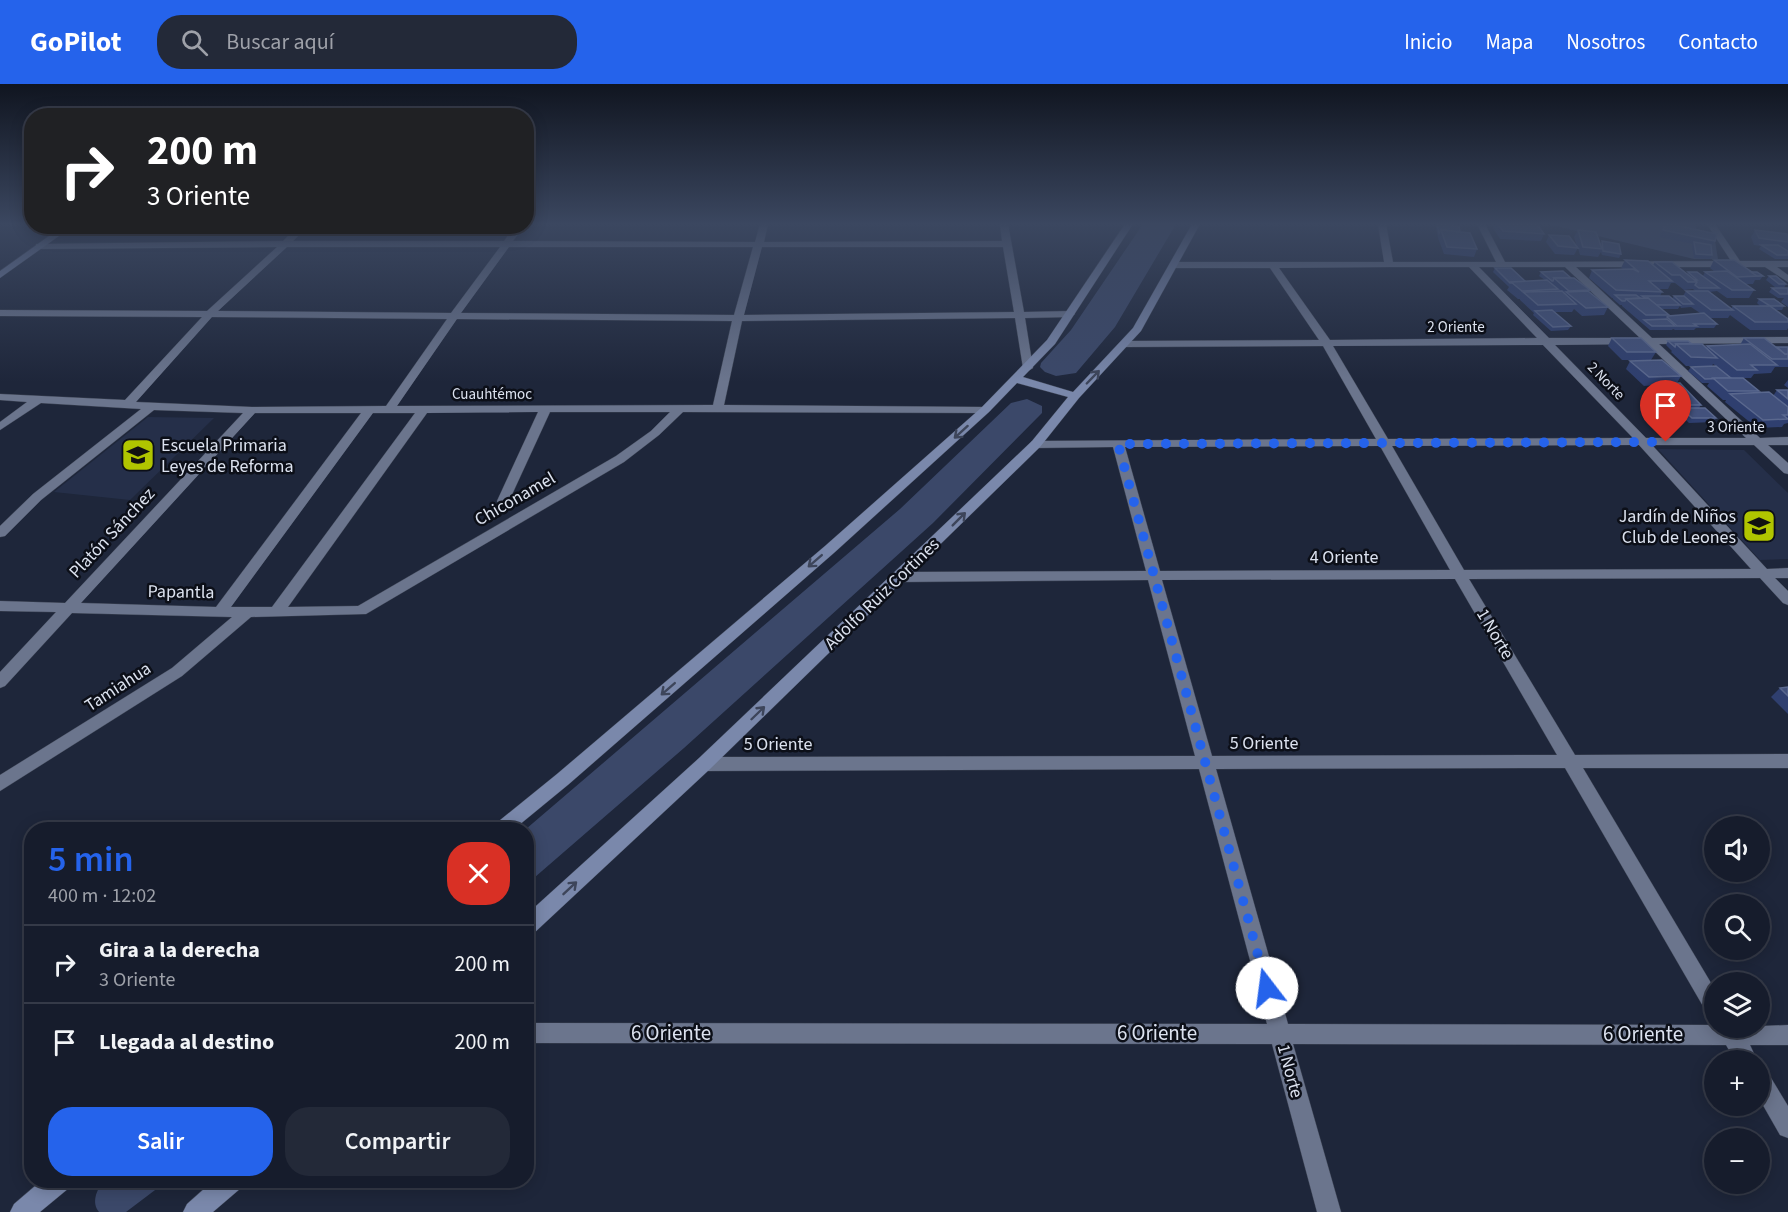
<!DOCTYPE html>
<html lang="es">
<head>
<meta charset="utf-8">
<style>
	:root { --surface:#161c2c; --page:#232938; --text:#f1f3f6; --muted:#9ea1a9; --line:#353a48; --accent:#2563eb }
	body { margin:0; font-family:"Source Sans 3",sans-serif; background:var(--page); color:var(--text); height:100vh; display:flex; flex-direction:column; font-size:22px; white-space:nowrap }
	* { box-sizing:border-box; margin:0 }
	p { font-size:20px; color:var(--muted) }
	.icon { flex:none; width:33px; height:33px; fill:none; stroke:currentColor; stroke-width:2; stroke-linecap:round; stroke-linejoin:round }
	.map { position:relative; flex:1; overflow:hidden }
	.panel { position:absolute; left:24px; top:738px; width:510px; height:366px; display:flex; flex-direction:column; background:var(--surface); border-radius:24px; box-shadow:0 3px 15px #0003,0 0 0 2px var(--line) }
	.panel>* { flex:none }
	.top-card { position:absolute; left:24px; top:24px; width:510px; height:126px; border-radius:24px; box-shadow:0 3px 15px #0003,0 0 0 2px var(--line); background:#202124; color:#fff; overflow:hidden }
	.controls { position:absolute; left:1704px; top:732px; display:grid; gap:12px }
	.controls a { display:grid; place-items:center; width:66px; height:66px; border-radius:50%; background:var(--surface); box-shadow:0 3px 15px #0003,0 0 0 2px var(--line); font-size:30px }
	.pin { position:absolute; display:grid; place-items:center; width:51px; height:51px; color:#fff; margin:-62px -26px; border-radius:50% 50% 50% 0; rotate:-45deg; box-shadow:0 0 6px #0007 }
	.pin .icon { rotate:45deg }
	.me { position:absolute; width:66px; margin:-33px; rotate:345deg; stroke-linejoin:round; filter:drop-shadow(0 0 4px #0008) }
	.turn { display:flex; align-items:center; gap:21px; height:126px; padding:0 24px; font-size:27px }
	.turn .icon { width:78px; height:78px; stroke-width:2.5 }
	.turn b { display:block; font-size:42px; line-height:51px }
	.round { display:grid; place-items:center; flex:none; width:63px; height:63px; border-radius:24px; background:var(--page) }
	.head { display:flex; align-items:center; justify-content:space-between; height:102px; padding:0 24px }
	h1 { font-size:36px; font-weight:600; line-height:45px; color:var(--accent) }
	.cta { display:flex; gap:12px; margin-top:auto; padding:12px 24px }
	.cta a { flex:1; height:69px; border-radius:24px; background:var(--accent); color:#fff; font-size:24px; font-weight:600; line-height:69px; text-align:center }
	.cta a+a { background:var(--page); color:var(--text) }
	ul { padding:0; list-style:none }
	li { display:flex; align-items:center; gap:18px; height:78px; padding:0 24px; border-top:2px solid var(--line) }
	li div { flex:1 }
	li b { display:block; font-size:22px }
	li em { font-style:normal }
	header { display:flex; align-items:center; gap:36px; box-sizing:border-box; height:84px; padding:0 30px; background:var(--accent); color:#fff }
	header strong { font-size:28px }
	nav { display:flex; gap:33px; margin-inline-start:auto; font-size:21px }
	.search { width:420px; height:54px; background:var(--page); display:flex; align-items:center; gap:15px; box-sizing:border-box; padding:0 21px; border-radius:24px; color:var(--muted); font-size:22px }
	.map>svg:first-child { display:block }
</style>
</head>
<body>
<header>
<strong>GoPilot</strong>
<div class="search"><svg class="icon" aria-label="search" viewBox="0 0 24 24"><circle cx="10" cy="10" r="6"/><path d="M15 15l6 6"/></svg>Buscar aquí</div>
<nav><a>Inicio</a><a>Mapa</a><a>Nosotros</a><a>Contacto</a></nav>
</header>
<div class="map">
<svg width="1788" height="1128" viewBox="0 0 1788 1128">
	<rect width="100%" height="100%" fill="#1e263a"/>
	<g fill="#252f49">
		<path d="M148,333L214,334L130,416L54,408Z"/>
		<path d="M1658,365L1744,366L1788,409V475L1760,476Z"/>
	</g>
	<g fill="#3b4869">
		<path d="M1143,140H1176L1115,243L1076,289L1056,292L1045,288L1040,283L1041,279L1071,246Z"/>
		<path d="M1548,140H1696L1695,152L1715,157L1718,175H1694Z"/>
		<path d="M1027,315L1042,322V329L933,439L684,664L527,800L526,745L900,425L1011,319Z"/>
		<path d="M103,1097V1096L167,1097L126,1128H99C91,1118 97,1106 103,1097Z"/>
	</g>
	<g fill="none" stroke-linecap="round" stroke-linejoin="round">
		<defs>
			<g id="street">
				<path d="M760,140H768L764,158L1002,157L1000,140H1008L1024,228L1070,227L1075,230L1070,233L1025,234L1033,284L1028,287L1023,284L1015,234L742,237L724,321L985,323L991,326L985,329L683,328L659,351L624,378L366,530L251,533L182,592L0,707V691L172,584L232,533L72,529L5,602L0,604V588L56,528L0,527V517L65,519L243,329L154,326L41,416L5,452L0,453V442L33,410L141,325L41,319L0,346V338L27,318L0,316V310L125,316L202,233L0,232V226L207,227L277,163L39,165L36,164V160L283,157L298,142H308L293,157H504L515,142H524L513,157L755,158ZM287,163H500L451,229L218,227ZM509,163H753L734,231L461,229ZM762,163H1003L1014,228L744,231ZM212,233L447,235L386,322L252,323L136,318ZM457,235L732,237L713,321L397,322ZM538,328L497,417L498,420H508L509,417L550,328H670L651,347L616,372L358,522L288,523L427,329ZM255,329H361L216,523L81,519ZM373,329H415L272,523H231Z"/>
				<path d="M1378,140H1386L1393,178H1496L1477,140H1485L1505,178L1731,177L1707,140H1715L1740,177H1788V183H1777L1788,191V198L1765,183H1576L1652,254L1788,253V259L1659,260L1760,354L1788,353V361H1768L1788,379V390L1784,389L1754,361H1652L1767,485L1788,484V494H1775L1788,507V521L1783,519L1760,494L1469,495L1575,671L1788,670V684H1583L1714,904V932L1707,929L1565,684L1216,685L1288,940L1714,941V944L1788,941V961H1750L1757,976H1735L1726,961L1293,960L1341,1128H1317L1272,960L526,959V939L1267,940L1199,685L704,687L698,685L696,680L698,675L704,673L1195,672L1148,496L901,498L894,493L901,488L1146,487L1113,363L1036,364L1030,360L1032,357L1376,355L1323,262L1125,263L1120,260L1125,257L1319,256L1270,184H1174L1169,181L1174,178H1384ZM1390,183H1469L1537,254L1330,256L1279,184ZM1479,183H1565L1640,254H1549ZM1647,260L1746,354H1646L1555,261ZM1543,261L1633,354L1388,355L1333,262ZM1639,361L1751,485L1464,486L1392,362ZM1380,362L1450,486L1160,487L1125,363ZM1455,495L1557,671L1212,672L1162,496Z"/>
				<path d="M1760,986L1768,989L1788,1022V1054L1780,1051L1760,1016Z"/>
			</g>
			<g id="secondary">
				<path d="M1125,140H1133L1055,260L1023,293L1073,308L1133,244L1192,140H1200L1141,247L1079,314L1040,363L710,685L533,850L526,853V831L698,675L1032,357L1068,313L1017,299L989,328L835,468L569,700L513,746H491L494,741L557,690L825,462L981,324L1047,256Z"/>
				<path d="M63,142H73L0,194V187Z"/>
				<path d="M42,1096H72L69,1104L40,1128H10L14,1120Z"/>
				<path d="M214,1096H244L241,1104L213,1128H183L187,1120Z"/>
			</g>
		</defs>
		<use href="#street" stroke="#3b4252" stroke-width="1"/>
		<use href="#secondary" stroke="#3b4252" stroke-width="1"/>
		<use href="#street" fill="#6b758d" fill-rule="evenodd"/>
		<use href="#secondary" fill="#7a88ab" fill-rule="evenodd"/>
	</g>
	<g fill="#2f3f6f" fill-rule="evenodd">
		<path d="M1434,140H1458V142L1460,148L1477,165L1474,173L1444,170L1438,154L1436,143L1437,140Z"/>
		<path d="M1495,140H1537L1544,150L1541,157L1500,155L1493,144Z"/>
		<path d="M1665,140L1715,157L1711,163L1712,171L1710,175L1694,174L1692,162L1693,160L1659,153Z"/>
		<path d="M1578,146L1601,160L1602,157L1621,170L1619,174L1602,171L1601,168L1598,173L1580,171L1578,164L1574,171L1555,170L1546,158L1549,151L1577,163L1574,153Z"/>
		<path d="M1755,146L1788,152V175H1775L1759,165L1761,162L1754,161L1751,153Z"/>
		<path d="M1625,176L1653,181L1655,178L1687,190L1688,188L1703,192L1705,188H1715L1710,184L1714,176L1763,192L1760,196H1755L1753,200H1746L1754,206L1749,214H1727L1717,207L1709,208L1731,225L1733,222H1760L1757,219L1759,215L1784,222L1782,226H1775L1788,235V244L1787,246H1750L1730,231L1728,234H1710L1717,240L1714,244H1696L1694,246H1675L1673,245L1672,246H1650L1622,222V221H1620L1613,215V214H1612L1589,194L1592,186L1623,185L1621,184ZM1671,199H1675L1684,206L1693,205L1695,207H1686L1683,212H1674L1672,215L1660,212L1662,208L1659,205H1668ZM1680,222L1681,224L1691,223L1700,229L1668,232L1661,225H1678Z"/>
		<path d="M1495,184L1526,198L1545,196L1539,192L1541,188L1571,194L1590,206L1589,208L1608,223L1604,231L1582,232L1574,225L1572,228H1554L1571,242L1568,246L1551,247L1533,231L1534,229L1520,216V215H1518L1507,206L1509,203L1493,188Z"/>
		<path d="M1769,192L1786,200L1784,204H1788V223L1781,218L1784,214H1778L1769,208L1772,204H1776L1766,196Z"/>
		<path d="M1612,254L1656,268L1651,276H1622L1608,262Z"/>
		<path d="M1744,254L1777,263H1788V283H1775L1771,289L1754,290L1751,294H1743L1759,307L1758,309L1773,312L1777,306H1788V339L1784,340L1782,343L1757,344L1725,318L1726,316H1723L1707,302L1709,299H1702L1688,287L1691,283L1719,284L1713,280L1712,282H1686L1671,268L1672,267L1666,261L1668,257L1692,260L1706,264L1707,262L1740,261Z"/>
		<path d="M1630,277L1681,292L1677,299L1701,321L1699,324L1716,334L1714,338L1689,339L1678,328L1680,325H1673L1654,304L1656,301L1644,302L1626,285Z"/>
		<path d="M1788,296V304L1784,301Z"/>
		<path d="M1788,603V630L1771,613L1780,604Z"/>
	</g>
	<g fill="#42517c" stroke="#5a688e" stroke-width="1.5">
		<path d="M1437,140L1459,142L1460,148L1441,146L1439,149Z"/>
		<path d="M1498,140H1537L1544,150L1503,147Z"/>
		<path d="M1665,140H1670L1717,150L1715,157L1663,146Z"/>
		<path d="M1441,146L1470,149L1477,165L1447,163Z"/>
		<path d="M1578,146L1596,148L1602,165L1583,163Z"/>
		<path d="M1755,146L1787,150L1788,158L1759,154Z"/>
		<path d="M1549,151L1569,152L1578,164L1558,162Z"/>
		<path d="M1602,157L1619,160L1621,170L1603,167Z"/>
		<path d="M1694,158L1711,161L1712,171L1696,170Z"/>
		<path d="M1761,161H1778L1788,167V171H1777Z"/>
		<path d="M1625,176L1648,177L1672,197H1649L1662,208L1616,206L1592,186L1633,185L1639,188Z"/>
		<path d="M1714,176H1734L1758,192L1737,193Z"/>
		<path d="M1655,178H1672L1697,198H1688L1680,191H1672Z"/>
		<path d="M1495,184H1511L1526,198L1510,199Z"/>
		<path d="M1563,187L1571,194H1554L1553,197H1552L1541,188Z"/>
		<path d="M1727,187L1754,206H1732L1705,188Z"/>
		<path d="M1688,188H1697L1719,204H1699L1695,201L1697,198L1695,196H1697Z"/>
		<path d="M1751,188H1757L1763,192H1757Z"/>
		<path d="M1769,192H1776L1786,200H1779Z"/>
		<path d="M1554,194H1574L1590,206L1569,207Z"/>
		<path d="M1547,196L1558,205L1522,207L1511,198Z"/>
		<path d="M1772,204H1788V210H1780Z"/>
		<path d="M1562,207L1576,220L1538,221L1523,208Z"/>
		<path d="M1588,207L1608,223L1586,224L1566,208Z"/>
		<path d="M1686,207H1708L1733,226H1711Z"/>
		<path d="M1615,211H1636L1640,214L1626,215L1625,217H1622Z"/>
		<path d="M1642,212H1669L1680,221H1656L1648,214H1645Z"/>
		<path d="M1674,212H1684L1693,220H1683Z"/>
		<path d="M1648,214L1669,231H1646L1626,215Z"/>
		<path d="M1759,215H1774L1784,222H1770Z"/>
		<path d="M1733,222H1770L1788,235V238H1755Z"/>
		<path d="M1552,226L1571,242L1553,243L1535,227Z"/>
		<path d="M1704,229L1717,240H1694L1697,242H1677L1667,233L1668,232Z"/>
		<path d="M1667,235L1675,242H1652L1644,236Z"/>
		<path d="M1612,254H1641L1656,268H1627Z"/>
		<path d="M1744,254H1764L1785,270H1788V275H1772Z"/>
		<path d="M1668,257H1688L1692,260H1676L1675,263Z"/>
		<path d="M1676,260H1702L1717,274L1691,273Z"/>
		<path d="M1750,260L1777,281H1751L1757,286H1737L1707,262Z"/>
		<path d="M1777,263H1788V270H1785Z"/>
		<path d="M1662,276L1681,292L1649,293L1630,277Z"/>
		<path d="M1716,282L1731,294L1705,295L1691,283Z"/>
		<path d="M1713,294H1743L1759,307H1728Z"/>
		<path d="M1680,299L1701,321H1676L1657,300Z"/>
		<path d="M1777,306H1788V315Z"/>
		<path d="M1769,308L1788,323V331H1783L1788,335L1763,336L1730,310Z"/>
		<path d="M1681,324H1705L1716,334H1692Z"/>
		<path d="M1788,603V612L1780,604Z"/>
	</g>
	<defs><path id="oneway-shaft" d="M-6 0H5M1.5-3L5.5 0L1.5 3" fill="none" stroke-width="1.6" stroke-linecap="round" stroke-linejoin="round" transform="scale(1.5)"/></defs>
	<g stroke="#3d455a">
		<use href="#oneway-shaft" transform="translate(1093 293) rotate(-46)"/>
		<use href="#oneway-shaft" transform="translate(961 348) rotate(138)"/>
		<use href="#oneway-shaft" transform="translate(959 435) rotate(-45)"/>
		<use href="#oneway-shaft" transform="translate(815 477) rotate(139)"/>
		<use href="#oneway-shaft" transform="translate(668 605) rotate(139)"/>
		<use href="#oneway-shaft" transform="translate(758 629) rotate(-44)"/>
		<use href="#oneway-shaft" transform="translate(570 804) rotate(-43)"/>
	</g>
	<linearGradient id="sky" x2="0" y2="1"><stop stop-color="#101520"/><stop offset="0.47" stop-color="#3b4760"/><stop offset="1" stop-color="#3b4760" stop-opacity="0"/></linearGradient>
	<rect width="1788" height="298" fill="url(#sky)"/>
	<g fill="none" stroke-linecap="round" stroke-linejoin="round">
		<path stroke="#2563eb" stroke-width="10" stroke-dasharray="0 18" d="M1267,904L1118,360L1666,358"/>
	</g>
	<defs>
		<symbol id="school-square" viewBox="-11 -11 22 22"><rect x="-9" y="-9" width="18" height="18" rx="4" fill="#b0c500" stroke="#0c0f18"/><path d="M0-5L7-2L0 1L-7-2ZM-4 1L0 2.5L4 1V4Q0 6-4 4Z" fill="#111"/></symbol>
	</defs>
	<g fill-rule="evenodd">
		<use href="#school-square" x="119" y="352" width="38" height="38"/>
		<use href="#school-square" x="1740" y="423" width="38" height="38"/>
	</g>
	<g text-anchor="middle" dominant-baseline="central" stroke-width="5" stroke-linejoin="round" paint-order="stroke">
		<g font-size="15" fill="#dce2ef" stroke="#0c0f18">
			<text x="1456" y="243">2 Oriente</text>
			<text transform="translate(1606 297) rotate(46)">2 Norte</text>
			<text x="492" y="310">Cuauhtémoc</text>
			<text x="1736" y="343">3 Oriente</text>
		</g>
		<g font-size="18" fill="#dce2ef" stroke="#0c0f18" text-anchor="start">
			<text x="161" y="361">Escuela Primaria<tspan x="161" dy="21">Leyes de Reforma</tspan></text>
			<text x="1736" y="432" text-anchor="end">Jardín de Niños<tspan x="1736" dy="21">Club de Leones</tspan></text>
		</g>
		<g font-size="18" fill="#dce2ef" stroke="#0c0f18">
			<text transform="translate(515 415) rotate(-30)">Chiconamel</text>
			<text transform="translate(112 449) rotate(-47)">Platón Sánchez</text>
			<text x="1344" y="473">4 Oriente</text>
			<text transform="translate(181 508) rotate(1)">Papantla</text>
			<text transform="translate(882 510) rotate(-44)">Adolfo Ruiz Cortines</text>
			<text transform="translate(1495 550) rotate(59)">1 Norte</text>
			<text transform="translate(118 603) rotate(-33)">Tamiahua</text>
			<text x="1264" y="659">5 Oriente</text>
			<text x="778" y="660">5 Oriente</text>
			<text transform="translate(1290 987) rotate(75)">1 Norte</text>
		</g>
		<g font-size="21" fill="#dce2ef" stroke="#0c0f18">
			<text x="671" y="949">6 Oriente</text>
			<text x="1157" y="949">6 Oriente</text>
			<text x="1643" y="950">6 Oriente</text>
		</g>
	</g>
</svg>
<div class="controls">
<a><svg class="icon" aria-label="sound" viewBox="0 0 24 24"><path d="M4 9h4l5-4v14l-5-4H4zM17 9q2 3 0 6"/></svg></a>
<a><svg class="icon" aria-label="search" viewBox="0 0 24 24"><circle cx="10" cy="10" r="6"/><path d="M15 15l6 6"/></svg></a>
<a><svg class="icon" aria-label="layers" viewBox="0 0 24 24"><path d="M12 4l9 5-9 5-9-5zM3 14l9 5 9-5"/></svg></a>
<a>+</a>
<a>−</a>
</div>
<div class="pin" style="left:1666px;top:358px;background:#d93025"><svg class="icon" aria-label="arrive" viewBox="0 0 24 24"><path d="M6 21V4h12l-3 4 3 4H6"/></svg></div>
<svg class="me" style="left:1267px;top:904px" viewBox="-20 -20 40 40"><circle r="19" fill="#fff"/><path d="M0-13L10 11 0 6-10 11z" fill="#2563eb"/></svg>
<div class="top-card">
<div class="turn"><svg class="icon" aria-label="right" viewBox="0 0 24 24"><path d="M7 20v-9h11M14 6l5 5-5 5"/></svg><div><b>200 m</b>3 Oriente</div></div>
</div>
<section class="panel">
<div class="head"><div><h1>5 min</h1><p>400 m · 12:02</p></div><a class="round" style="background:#d93025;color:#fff"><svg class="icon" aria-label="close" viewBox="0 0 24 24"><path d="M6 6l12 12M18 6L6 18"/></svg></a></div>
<ul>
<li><svg class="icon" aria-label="right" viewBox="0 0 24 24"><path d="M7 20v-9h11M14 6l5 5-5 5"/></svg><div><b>Gira a la derecha</b><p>3 Oriente</p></div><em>200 m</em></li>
<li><svg class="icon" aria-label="arrive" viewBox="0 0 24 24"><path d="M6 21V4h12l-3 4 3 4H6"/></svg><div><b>Llegada al destino</b></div><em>200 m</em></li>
</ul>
<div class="cta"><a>Salir</a><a>Compartir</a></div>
</section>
</div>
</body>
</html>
